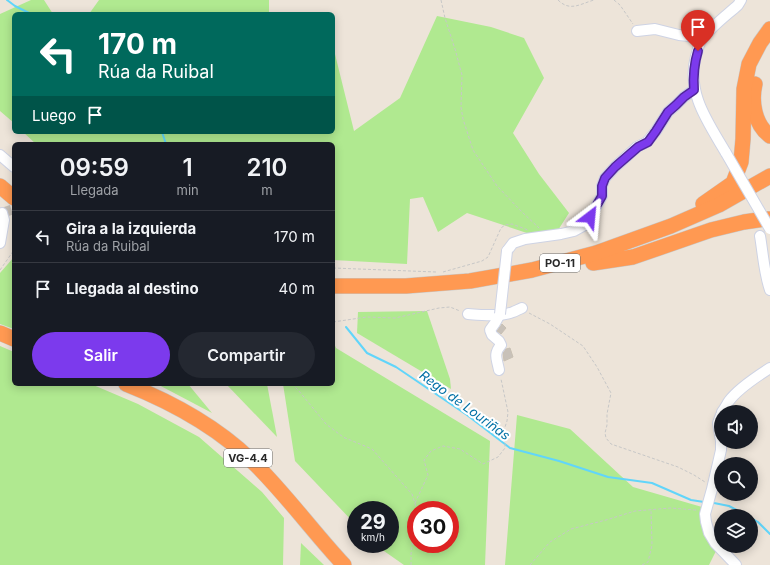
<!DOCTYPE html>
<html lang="es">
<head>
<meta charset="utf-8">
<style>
	:root { --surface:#171b24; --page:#242831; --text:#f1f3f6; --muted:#9ea1a6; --line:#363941; --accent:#7c3aed }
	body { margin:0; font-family:Inter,sans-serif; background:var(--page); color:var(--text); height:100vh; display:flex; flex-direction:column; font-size:15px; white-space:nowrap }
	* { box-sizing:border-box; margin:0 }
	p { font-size:13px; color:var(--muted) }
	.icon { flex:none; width:22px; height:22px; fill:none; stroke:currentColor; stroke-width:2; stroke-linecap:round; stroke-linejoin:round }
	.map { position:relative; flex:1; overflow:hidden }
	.panel { position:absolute; left:12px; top:142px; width:323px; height:244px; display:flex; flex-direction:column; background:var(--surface); border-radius:6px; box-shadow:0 2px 10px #0003 }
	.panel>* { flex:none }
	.top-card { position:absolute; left:12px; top:12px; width:323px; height:122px; border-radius:6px; box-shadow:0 2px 10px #0003; background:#00695c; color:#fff; overflow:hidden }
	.tools { position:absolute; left:714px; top:405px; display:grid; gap:8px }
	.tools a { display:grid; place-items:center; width:44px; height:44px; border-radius:50%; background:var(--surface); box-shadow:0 2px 10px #0003; font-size:20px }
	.speed { position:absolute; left:347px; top:501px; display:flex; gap:8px; font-size:20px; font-weight:700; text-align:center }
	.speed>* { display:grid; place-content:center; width:52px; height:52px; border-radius:50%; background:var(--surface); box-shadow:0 2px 10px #0003; line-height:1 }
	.speed small { font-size:10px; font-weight:400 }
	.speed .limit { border:6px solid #d22; background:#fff; color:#111 }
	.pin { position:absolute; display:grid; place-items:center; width:34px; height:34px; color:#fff; margin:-41px -17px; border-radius:50% 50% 50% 0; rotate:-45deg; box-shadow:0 0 4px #0007 }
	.pin .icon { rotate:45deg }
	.me { position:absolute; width:44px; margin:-22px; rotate:29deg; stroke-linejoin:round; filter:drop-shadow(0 0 3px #0008) }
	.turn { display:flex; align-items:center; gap:14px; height:84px; padding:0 20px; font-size:18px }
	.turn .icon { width:52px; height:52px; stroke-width:2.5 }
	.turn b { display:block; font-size:28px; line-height:34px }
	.then { display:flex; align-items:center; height:38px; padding:0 20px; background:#0003; gap:8px; font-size:15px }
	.eta { display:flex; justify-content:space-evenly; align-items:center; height:68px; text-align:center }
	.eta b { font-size:24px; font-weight:600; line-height:28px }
	.button { display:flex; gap:8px; margin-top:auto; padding:8px 20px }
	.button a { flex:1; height:46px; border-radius:24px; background:var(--accent); color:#fff; font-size:16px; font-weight:600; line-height:46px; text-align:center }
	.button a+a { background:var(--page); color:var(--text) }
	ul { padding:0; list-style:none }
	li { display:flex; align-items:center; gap:12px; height:52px; padding:0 20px; border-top:1px solid var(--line) }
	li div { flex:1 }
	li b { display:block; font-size:15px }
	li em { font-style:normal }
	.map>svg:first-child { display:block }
</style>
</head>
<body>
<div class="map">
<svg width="770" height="565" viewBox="0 0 770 565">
	<rect width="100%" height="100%" fill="#ede4d9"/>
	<g fill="#b0e990" fill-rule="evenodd">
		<path d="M31,0H44L53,14H14V123L0,111V14Z"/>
		<path d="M99,0H269V14H89Z"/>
		<path d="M437,16L491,27L524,38L544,78L513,133L539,174L569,213L551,241L467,213L438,232L423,197L410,199L407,264L333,260V144H36L23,132H333V46L354,131L400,98Z"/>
		<path d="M14,257V329L0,324V273Z"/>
		<path d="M427,311L450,379L451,389L357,333L358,312Z"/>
		<path d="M333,341L336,348L490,441L485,565H404L374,544H390V510H356V525L295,461L283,384H333ZM416,510H450V544H416Z"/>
		<path d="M0,346L14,352V384H91L138,404L199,437L262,492L284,518L283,565H0Z"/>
		<path d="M157,384H188L212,413Z"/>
		<path d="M226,384H267L277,437Z"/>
		<path d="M517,415L570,429L633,487L702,507V527L717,549L709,565H505Z"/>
		<path d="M301,543L324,565H300Z"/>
	</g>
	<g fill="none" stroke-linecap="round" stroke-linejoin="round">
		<g stroke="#61d5fa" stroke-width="2">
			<path d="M7,0L15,6L31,14"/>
			<path d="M162,132L166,144"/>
			<path d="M346,327L367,353L396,367L467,415L510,448L559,461L608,477L652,483L691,500L704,502"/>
			<path d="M714,503L729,506L748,516"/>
			<path d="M751,518L758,522L770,534"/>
		</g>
	</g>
	<g fill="#c8c1b9" stroke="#c8c0b3">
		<path d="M502,324L506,328L501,334L497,331Z"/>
		<path d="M510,348L513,357L504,361L503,353L506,349Z"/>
	</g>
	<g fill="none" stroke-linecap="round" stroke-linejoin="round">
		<path stroke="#c6bfb6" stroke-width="10" stroke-dasharray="10 5" stroke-linecap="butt" d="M2,213L14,209"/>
		<defs>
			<g id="minor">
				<path d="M637,31L655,29L679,35L689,36L700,41"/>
				<path d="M726,153C708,122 686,93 696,56C698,51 698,45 701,41C708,29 727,15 738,5L741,0"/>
				<path d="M0,155L14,167"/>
				<path d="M0,214L2,213L4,220L0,243"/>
				<path d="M760,236C763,253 764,273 770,290"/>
				<path d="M507,251L513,243L525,239L561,234L574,231L583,226L590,217L597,205L602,196V186L605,178L615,167L637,147L647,142L656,131L668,112L676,105L684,97L694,90"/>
				<path d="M468,314C481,315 501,317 513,312C516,311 519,309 522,308"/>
				<path d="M499,370C497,359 493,354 501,345L499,341L492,335L490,330L495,323L500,314"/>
				<path d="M722,412C725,408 727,404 729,401C737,390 759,375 770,368"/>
				<path d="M721,415L718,423L721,441"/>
				<path d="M721,442V450L712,489L705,514L706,522L709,533L715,543L736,565"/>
			</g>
			<g id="highway">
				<path d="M755,84C751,101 754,124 770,136"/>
				<path d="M0,186L14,198"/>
				<path d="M703,204L733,183L741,162L743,139L744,89L749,64L760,43L770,29"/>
				<path d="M593,263L633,257L711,230L744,222L765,219H770"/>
				<path d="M333,286H406L470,281L532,270L596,253L671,226L719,205L770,176"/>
				<path d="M0,333L14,339"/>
				<path d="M126,384C174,403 221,429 257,466C288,497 314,533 344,565"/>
			</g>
		</defs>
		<use href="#minor" stroke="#ced3e4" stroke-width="12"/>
		<use href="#highway" stroke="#c7c7c7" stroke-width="16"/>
		<g stroke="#c7c7c7" stroke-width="1" stroke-dasharray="3 2" stroke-linecap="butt">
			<path d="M441,0L445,18L455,49L462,75L461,107L463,119L473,150L497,186L522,212L539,228"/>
			<path d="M558,0C570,12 580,4 594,0"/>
			<path d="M614,0L620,5L633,24"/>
			<path d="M333,268L436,272"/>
			<path d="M0,270L14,250"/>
			<path d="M443,272L482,261L488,257L501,228L505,225L512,224L528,230"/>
			<path d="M529,313L550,324L583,346L597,367L611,393L607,414V425L605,433L606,438L611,444L678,467L694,475L705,482"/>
			<path d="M333,322L367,317L395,318L439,308L450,307L460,311"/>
			<path d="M292,384L299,391L326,424L343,437L372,449L412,494L417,510"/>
			<path d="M415,503L428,475L424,460L431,451L443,446L460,449L483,464L498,457L505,448V439L504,430L507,421L508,412L501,379"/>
			<path d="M411,565V554L416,513"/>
			<path d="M530,565L550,542L571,529L606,520L635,511L671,508L695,510H697"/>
			<path d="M642,565L648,562L652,545L651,510"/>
		</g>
		<use href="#minor" stroke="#fff" stroke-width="10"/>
		<use href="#highway" stroke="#ff9952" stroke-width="15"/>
		<defs>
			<g id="minor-bridge">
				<path d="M726,153L770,229"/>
				<path d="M500,314L507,251"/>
			</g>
		</defs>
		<use href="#minor-bridge" stroke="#ced3e4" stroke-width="12" stroke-linecap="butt"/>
		<use href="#minor-bridge" stroke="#fff" stroke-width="10"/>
	</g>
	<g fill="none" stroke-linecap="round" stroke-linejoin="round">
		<defs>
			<path id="route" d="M590,217L602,196V186L605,178L615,167L638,147L648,142L656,131L668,112L676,105L684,97L694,90C693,76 694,64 698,51"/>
		</defs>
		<use href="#route" stroke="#51269a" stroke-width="10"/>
		<use href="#route" stroke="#7c3aed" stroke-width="7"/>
	</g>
	<g text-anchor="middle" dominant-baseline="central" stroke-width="4" stroke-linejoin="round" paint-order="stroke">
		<g fill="#fff" stroke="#696969" stroke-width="1">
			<rect x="540" y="254" width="40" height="18" rx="3"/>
			<rect x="224" y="449" width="48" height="18" rx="3"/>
		</g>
		<g font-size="11" font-weight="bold" fill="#292929">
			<text x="560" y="263">PO-11</text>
			<text x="248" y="458">VG-4.4</text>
		</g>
		<g font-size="13" font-style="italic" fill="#0170a5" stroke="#fff">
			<text transform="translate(465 405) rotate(36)">Rego de Louriñas</text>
		</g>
	</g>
</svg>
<div class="tools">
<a><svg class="icon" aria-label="sound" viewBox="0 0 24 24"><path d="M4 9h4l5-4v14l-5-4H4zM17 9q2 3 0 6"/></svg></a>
<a><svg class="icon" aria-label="search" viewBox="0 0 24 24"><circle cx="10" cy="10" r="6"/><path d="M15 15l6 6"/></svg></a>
<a><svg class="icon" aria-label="layers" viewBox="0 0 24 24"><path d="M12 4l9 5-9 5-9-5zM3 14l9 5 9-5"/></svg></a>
</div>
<div class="speed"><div>29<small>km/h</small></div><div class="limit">30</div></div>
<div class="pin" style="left:698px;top:51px;background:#d93025"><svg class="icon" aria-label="arrive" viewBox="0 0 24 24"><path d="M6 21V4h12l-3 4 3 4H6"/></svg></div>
<svg class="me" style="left:590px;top:217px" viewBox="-20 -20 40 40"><path d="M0-17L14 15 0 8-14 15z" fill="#7c3aed" stroke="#fff" stroke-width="4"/></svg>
<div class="top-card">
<div class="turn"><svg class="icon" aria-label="left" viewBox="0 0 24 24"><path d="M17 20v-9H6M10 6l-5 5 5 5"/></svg><div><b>170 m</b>Rúa da Ruibal</div></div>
<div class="then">Luego<svg class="icon" aria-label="arrive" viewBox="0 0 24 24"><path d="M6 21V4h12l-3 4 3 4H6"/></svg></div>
</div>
<section class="panel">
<div class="eta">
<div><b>09:59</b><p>Llegada</p></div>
<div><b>1</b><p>min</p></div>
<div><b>210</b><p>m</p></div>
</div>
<ul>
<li><svg class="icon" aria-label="left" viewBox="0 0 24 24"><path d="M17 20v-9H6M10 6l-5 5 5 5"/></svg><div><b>Gira a la izquierda</b><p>Rúa da Ruibal</p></div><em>170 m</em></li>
<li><svg class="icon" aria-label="arrive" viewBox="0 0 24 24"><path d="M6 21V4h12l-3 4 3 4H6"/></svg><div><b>Llegada al destino</b></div><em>40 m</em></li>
</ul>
<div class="button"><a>Salir</a><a>Compartir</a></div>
</section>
</div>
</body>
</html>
